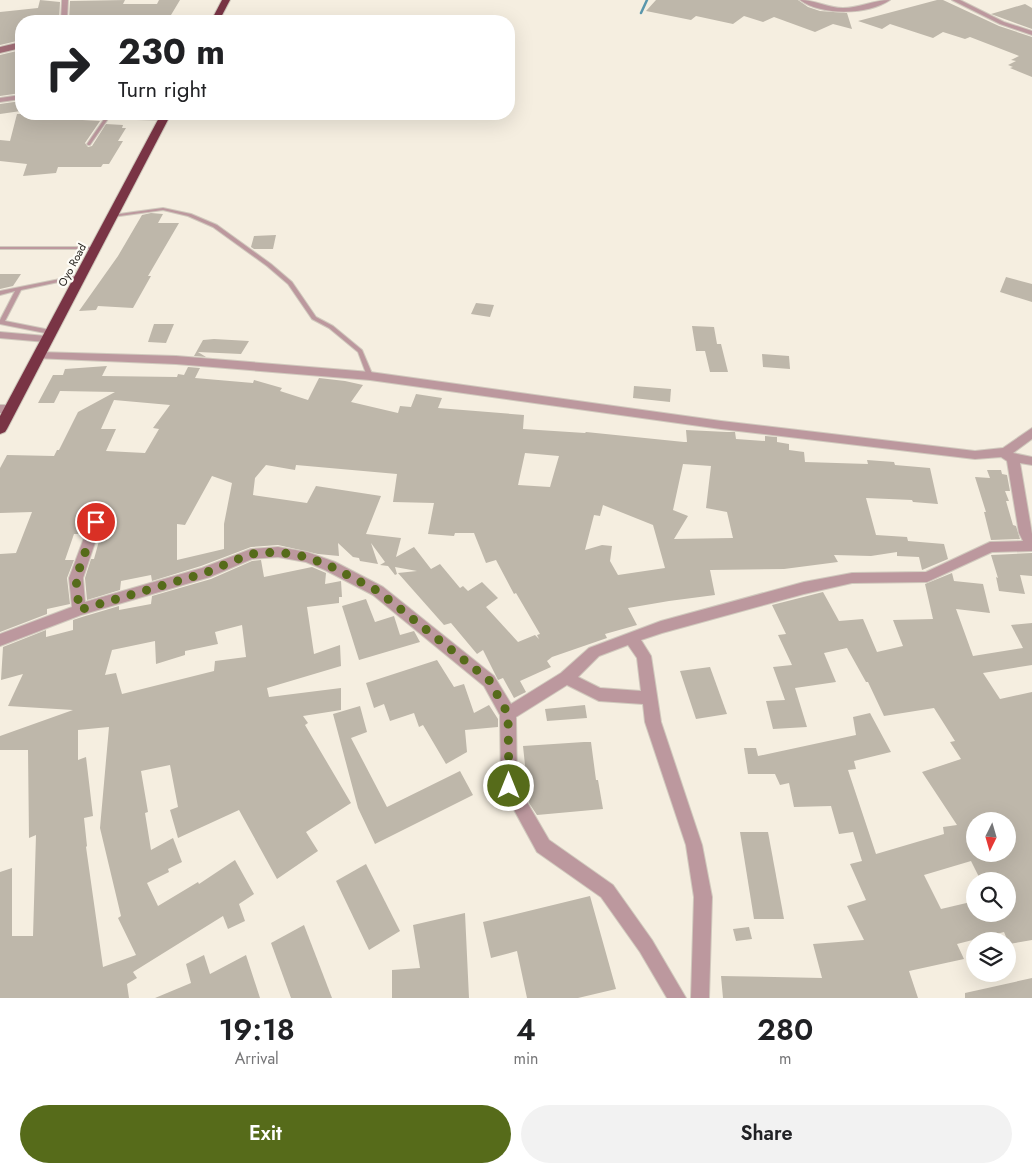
<!DOCTYPE html>
<html lang="en">
<head>
<meta charset="utf-8">
<style>
	:root { --surface:#fff; --page:#f2f2f2; --text:#202124; --muted:#757577; --accent:#566b1a }
	body { margin:0; font-family:Jost,sans-serif; background:var(--page); color:var(--text); height:100vh; display:flex; flex-direction:column; font-size:19px; white-space:nowrap }
	* { box-sizing:border-box; margin:0 }
	p { font-size:16px; color:var(--muted) }
	.icon { flex:none; width:28px; height:28px; fill:none; stroke:currentColor; stroke-width:2; stroke-linecap:round; stroke-linejoin:round }
	.map { position:relative; height:998px; overflow:hidden }
	.drawer { display:flex; flex-direction:column; background:var(--surface); flex:1 }
	.drawer>* { flex:none }
	.banner { position:absolute; left:15px; top:15px; width:500px; height:105px; border-radius:20px; box-shadow:0 5px 20px #0002; background:#fff; color:var(--text); overflow:hidden }
	.needle { width:32px; rotate:185deg }
	.controls { position:absolute; left:966px; top:812px; display:grid; gap:10px }
	.controls a { display:grid; place-items:center; width:50px; height:50px; border-radius:50%; background:var(--surface); box-shadow:0 5px 20px #0002; font-size:25px }
	.pin { position:absolute; display:grid; place-items:center; width:42px; height:42px; color:#fff; margin:-21px; border:2px solid #fff; border-radius:50%; box-shadow:0 1px 5px #0007 }
	.me { position:absolute; width:55px; margin:-28px; rotate:0deg; stroke-linejoin:round; filter:drop-shadow(0 0 4px #0008) }
	.turn { display:flex; align-items:center; gap:18px; height:105px; padding:0 20px; font-size:22px }
	.turn .icon { width:65px; height:65px; stroke-width:2.5 }
	.turn b { display:block; font-size:35px; line-height:42px }
	.eta { display:flex; justify-content:space-evenly; align-items:center; height:85px; text-align:center }
	.eta b { font-size:30px; font-weight:600; line-height:35px }
	.cta { display:flex; gap:10px; margin-top:auto; padding:10px 20px }
	.cta a { flex:1; height:58px; border-radius:30px; background:var(--accent); color:#fff; font-size:20px; font-weight:600; line-height:58px; text-align:center }
	.cta a+a { background:var(--page); color:var(--text) }
	.map>svg:first-child { display:block }
</style>
</head>
<body>
<div class="map">
<svg width="1032" height="998" viewBox="0 0 1032 998">
	<rect width="100%" height="100%" fill="#f5eee0"/>
	<g fill="none" stroke-linecap="round" stroke-linejoin="round">
		<path stroke="#5a97ac" stroke-width="2.5" d="M641,13L647,0"/>
	</g>
	<g fill="#beb7aa" fill-rule="evenodd">
		<path d="M40,0L60,2L59,21H21L17,41L0,45V12L38,8Z"/>
		<path d="M125,0L123,4H157L159,0H180L171,15H162L158,21H126L127,20H114L115,18L69,20L70,1Z"/>
		<path d="M656,0H798L808,7L820,11L847,13L852,29L833,24L815,32L774,17L763,22L744,16L733,24L696,16L691,20L646,11Z"/>
		<path d="M937,0H943L999,26L1032,37V77L1010,68L1013,67L1008,65L1016,61L1011,60L1019,56L970,37L965,39L943,32L933,38L890,24L882,29L858,21Z"/>
		<path d="M1025,4L1032,8V29L991,14Z"/>
		<path d="M21,50V93L0,96V55Z"/>
		<path d="M21,101V111L0,114V104Z"/>
		<path d="M17,114H31L30,117L100,121L85,143L88,147L92,146L106,124L123,125L122,128H126L118,141H123L109,164H103L101,167H58L56,173L23,176L27,164L0,161V140L10,141Z"/>
		<path d="M151,213L163,214L158,223H179L148,276H151L133,308L98,306L96,310L79,311L118,256L142,215Z"/>
		<path d="M276,235L273,249H254L251,247L254,236Z"/>
		<path d="M0,274H21L13,286L0,289Z"/>
		<path d="M1006,277L1032,284V302L1000,292Z"/>
		<path d="M476,303L494,305L490,317L471,314Z"/>
		<path d="M154,324H174L166,343L148,342Z"/>
		<path d="M692,326L714,327L717,344H721L728,372H710L705,351H696Z"/>
		<path d="M214,339L249,341L241,354L198,352L206,357L194,356L203,340Z"/>
		<path d="M762,354L789,356L790,369L763,367Z"/>
		<path d="M107,366L102,376L177,377L178,374L184,375L188,367L200,368L195,378L253,383L254,380L282,388L280,391L308,400L319,378L345,381L363,385L351,402L398,413L400,406L411,407L416,394L442,398L438,408L524,415L523,429L585,433L586,432L684,442H687L686,430L727,432H735L736,439L765,441V436L777,437V442L789,444V450L804,452L805,462L868,464L867,460L894,462L895,465L930,468L938,504L913,502L912,500L866,498L876,535L907,537L908,541L944,544L948,559L922,570L919,557L897,556V552L871,556L834,555L838,562L784,569L710,570L715,595L669,601L628,608L637,625L605,634L607,638L552,657L547,661L551,667L520,681L526,692L514,698L503,678L498,680L483,650L477,654L451,623L444,625L398,573L417,571L395,567L397,574L395,575L388,566L380,565L385,562L371,543L378,564L360,561L359,558L353,557L338,543L339,556L318,554L278,545L251,547L201,566L152,581L151,575L121,581L120,590L87,600L85,578L91,559H94L104,523L102,517H91L83,534H74L65,560H74L67,578L70,604L47,609V614L0,632V554L16,553L32,512L0,513V468L7,455L54,456L57,450H59L78,412L115,392L60,391L54,403H38L53,375H63L65,369ZM114,400L170,405L153,428L159,429L145,453L106,451L116,429H101ZM525,453L559,456L550,487L518,485ZM683,464L711,466L706,508L727,512L733,538L674,539L688,516L673,510ZM266,465L295,470L296,465L397,474L393,502L434,503L428,534L454,536L455,533H474L486,563L496,560L514,594L516,593L540,634L537,635L539,639L535,635L518,642L486,607L498,598L482,582L468,591L463,586L460,588L440,564L431,569L414,547L396,557L401,538L366,534L381,496L316,486L307,503L253,495L255,478ZM212,476L232,483L224,524V549L177,560V524L185,525ZM603,505L653,525L665,568L618,575L610,561L612,546L602,545L585,550L594,515L600,516Z"/>
		<path d="M634,386L671,389L670,402L633,398Z"/>
		<path d="M987,470H1001L1002,474L1007,475L1010,491H1005L1009,501H1006L1013,525L1016,526L1020,539L991,540L984,512H986L975,477L990,478Z"/>
		<path d="M1032,553V576L1020,575L1025,594L999,591L996,577L998,578L991,555Z"/>
		<path d="M261,560L264,577L312,567L326,573L325,584L341,581L342,597H339V603L307,607L314,654L340,645L341,666L267,688L269,697L341,688V710L303,716L308,723L305,725L351,803L306,832L318,851L277,879L239,810L178,838L170,810L178,807L170,765L141,771L148,812L145,813L151,850L173,838L182,862L168,869L169,872L147,883L158,906L198,882L199,884L235,860L254,894L239,904L245,921L228,929L223,916L133,972L137,978L127,984L129,998H0V872L12,868V936H33L36,835L29,838L28,750H0V736L73,710L8,706L23,674L1,680L3,647L46,630V637L73,630V620L82,617L119,606V610L151,604L152,596L211,579L252,561ZM242,625L246,657L215,661L214,671L122,694L116,673L105,675L112,650L155,641L156,664L185,655V651L218,644L215,632ZM109,727L100,828L121,916L118,918L136,955L103,967L86,847L87,846L84,818L93,816L86,757L78,760V730Z"/>
		<path d="M952,573L954,581L983,584L990,613L956,609L973,656L1023,648L1011,625L1032,623V665L983,673L1000,699L1032,692V940L1009,944L1004,932L957,944L964,959L909,971L918,998H723L721,976L822,978L813,944L864,940L847,906L866,900L850,864L862,861L853,832L839,834L831,806L794,807L789,783L780,785L775,774H748L744,748H756L758,756L856,735L853,717L870,713L891,752L854,761L856,769L848,770L876,854L944,834L943,827L957,825L922,772L961,759L950,742L955,741L934,708L884,716L868,682H866L847,648L824,653L836,682L795,688L807,727L773,729L766,701L785,700L773,667L792,665L778,635L786,634L772,605L823,592L839,621L863,619L877,652L903,646L893,620L933,619L925,584ZM975,821H1008V854H975ZM971,861L981,881H1008V914H975V901L941,909L924,875Z"/>
		<path d="M366,599L375,622L394,616L400,635L414,631L420,642L359,660L342,606Z"/>
		<path d="M437,660L454,687L464,684L474,713L489,705L498,719V727L465,730L467,752L446,764L423,725L419,727L414,713L390,721L384,704L374,708L366,683Z"/>
		<path d="M710,667L727,714L696,719L680,671Z"/>
		<path d="M585,705L587,718L547,721L545,709Z"/>
		<path d="M360,706L367,732L351,738L387,807L460,771L473,795L375,844L358,808L333,714Z"/>
		<path d="M584,742H591L596,780H598L603,809L537,815L529,803L523,746Z"/>
		<path d="M740,832H768L784,919H754Z"/>
		<path d="M366,864L400,931L369,950L336,881Z"/>
		<path d="M590,896L616,989L578,998H527L517,951L491,958L483,922Z"/>
		<path d="M465,913L469,998H392V970L420,968L413,925Z"/>
		<path d="M304,925L332,998H291L271,943Z"/>
		<path d="M749,927L752,939L736,941L733,929Z"/>
		<path d="M204,955L210,974L246,955L260,998H155L191,983L186,964Z"/>
		<path d="M1032,978V998H965V993Z"/>
	</g>
	<g fill="none" stroke-linecap="round" stroke-linejoin="round">
		<defs>
			<g id="lane">
				<path d="M107,115L110,116L90,145H88L87,144Z"/>
				<path d="M163,208L191,214L217,225L271,264L292,282L316,317L333,326L362,350L373,376L372,377H368L367,376L358,352L329,328L312,319L288,284L267,266L213,227L188,216L163,210L112,217L110,216L112,215Z"/>
				<path d="M0,247H95L97,248L95,249H0Z"/>
				<path d="M80,275H82V277L21,290L5,321L50,330L53,332L52,333L50,334L0,324V320L15,291L0,295V291Z"/>
			</g>
			<g id="street">
				<path d="M62,0H68L67,21H61Z"/>
				<path d="M800,0C815,0 828,8 843,8C859,8 874,0 890,0C868,15 822,16 800,0Z"/>
				<path d="M952,0H960L1004,22L1032,31V35L1000,24Z"/>
				<path d="M21,95V99L0,102V98Z"/>
				<path d="M53,114L163,116L167,118L163,120L57,116Z"/>
				<path d="M0,332L46,336L51,339L46,342L0,338Z"/>
				<path d="M38,352L176,356L370,372L721,421L975,451L1003,448L1032,428V439L1013,453L1032,457V465L1020,463L1032,534V551L992,552L927,582L852,583L804,594L662,633L641,640L651,656L661,722L702,845L712,897L709,998H691L694,897L686,845L645,722L643,704L599,701L567,685L516,717L517,785L549,840L613,885L652,940L686,998H667L640,952L601,897L537,852L501,786L500,715L484,686L373,595L325,570L306,562L278,557L252,559L210,577L81,615L0,646V634L72,607L69,578L90,522L91,519H101L102,522L83,578L85,602L202,568L251,549L278,547L307,552L335,562L383,587L494,676L511,704L561,673L589,648L661,621L804,582L852,573L926,572L990,542L1023,541L1019,533L1007,461L1001,457L975,459L721,429L370,380L176,364L34,358L33,356L34,354ZM628,645L637,658L641,691L600,688L578,677L599,656Z"/>
				<path d="M0,405H10L16,409L10,413H0Z"/>
			</g>
			<path id="secondary" d="M21,42V48L0,53V47Z"/>
			<g id="highway">
				<path d="M222,0H230L219,21H211Z"/>
				<path d="M161,114H171L7,429L5,432L0,434V416Z"/>
			</g>
		</defs>
		<use href="#lane" stroke="#d0c9bd" stroke-width="2"/>
		<use href="#street" stroke="#d0c9bd" stroke-width="2"/>
		<use href="#secondary" stroke="#d0c9bd" stroke-width="2"/>
		<use href="#highway" stroke="#d0c9bd" stroke-width="2"/>
		<use href="#lane" fill="#bc989e" fill-rule="evenodd"/>
		<use href="#street" fill="#bc989e" fill-rule="evenodd"/>
		<use href="#secondary" fill="#a16d77" fill-rule="evenodd"/>
		<use href="#highway" fill="#793445" fill-rule="evenodd"/>
	</g>
	<g fill="none" stroke-linecap="round" stroke-linejoin="round">
		<path stroke="#566b1a" stroke-width="9" stroke-dasharray="0 16.2" d="M96,522L76,578L79,610L205,573L250,554L278,552L307,557L330,566L378,591L489,680L508,714L509,786"/>
	</g>
	<g text-anchor="middle" dominant-baseline="central" stroke-width="4.5" stroke-linejoin="round" paint-order="stroke">
		<g font-size="11" fill="#25221d" stroke="#fefcf6">
			<text transform="translate(72 265) rotate(-62)">Oyo Road</text>
		</g>
	</g>
</svg>
<div class="controls">
<a><svg class="needle" viewBox="-14 -14 28 28"><path d="M0-13l5 13h-10z" fill="#e53935"/><path d="M0 13l5-13h-10z" fill="#757577"/></svg></a>
<a><svg class="icon" aria-label="search" viewBox="0 0 24 24"><circle cx="10" cy="10" r="6"/><path d="M15 15l6 6"/></svg></a>
<a><svg class="icon" aria-label="layers" viewBox="0 0 24 24"><path d="M12 4l9 5-9 5-9-5zM3 14l9 5 9-5"/></svg></a>
</div>
<div class="pin" style="left:96px;top:522px;background:#d93025"><svg class="icon" aria-label="arrive" viewBox="0 0 24 24"><path d="M6 21V4h12l-3 4 3 4H6"/></svg></div>
<svg class="me" style="left:509px;top:786px" viewBox="-20 -20 40 40"><circle r="17" fill="#566b1a" stroke="#fff" stroke-width="3"/><path d="M0-11L8 9 0 5-8 9z" fill="#fff"/></svg>
<div class="banner">
<div class="turn"><svg class="icon" aria-label="right" viewBox="0 0 24 24"><path d="M7 20v-9h11M14 6l5 5-5 5"/></svg><div><b>230 m</b>Turn right</div></div>
</div>
</div>
<section class="drawer">
<div class="eta">
<div><b>19:18</b><p>Arrival</p></div>
<div><b>4</b><p>min</p></div>
<div><b>280</b><p>m</p></div>
</div>
<div class="cta"><a>Exit</a><a>Share</a></div>
</section>
</body>
</html>
